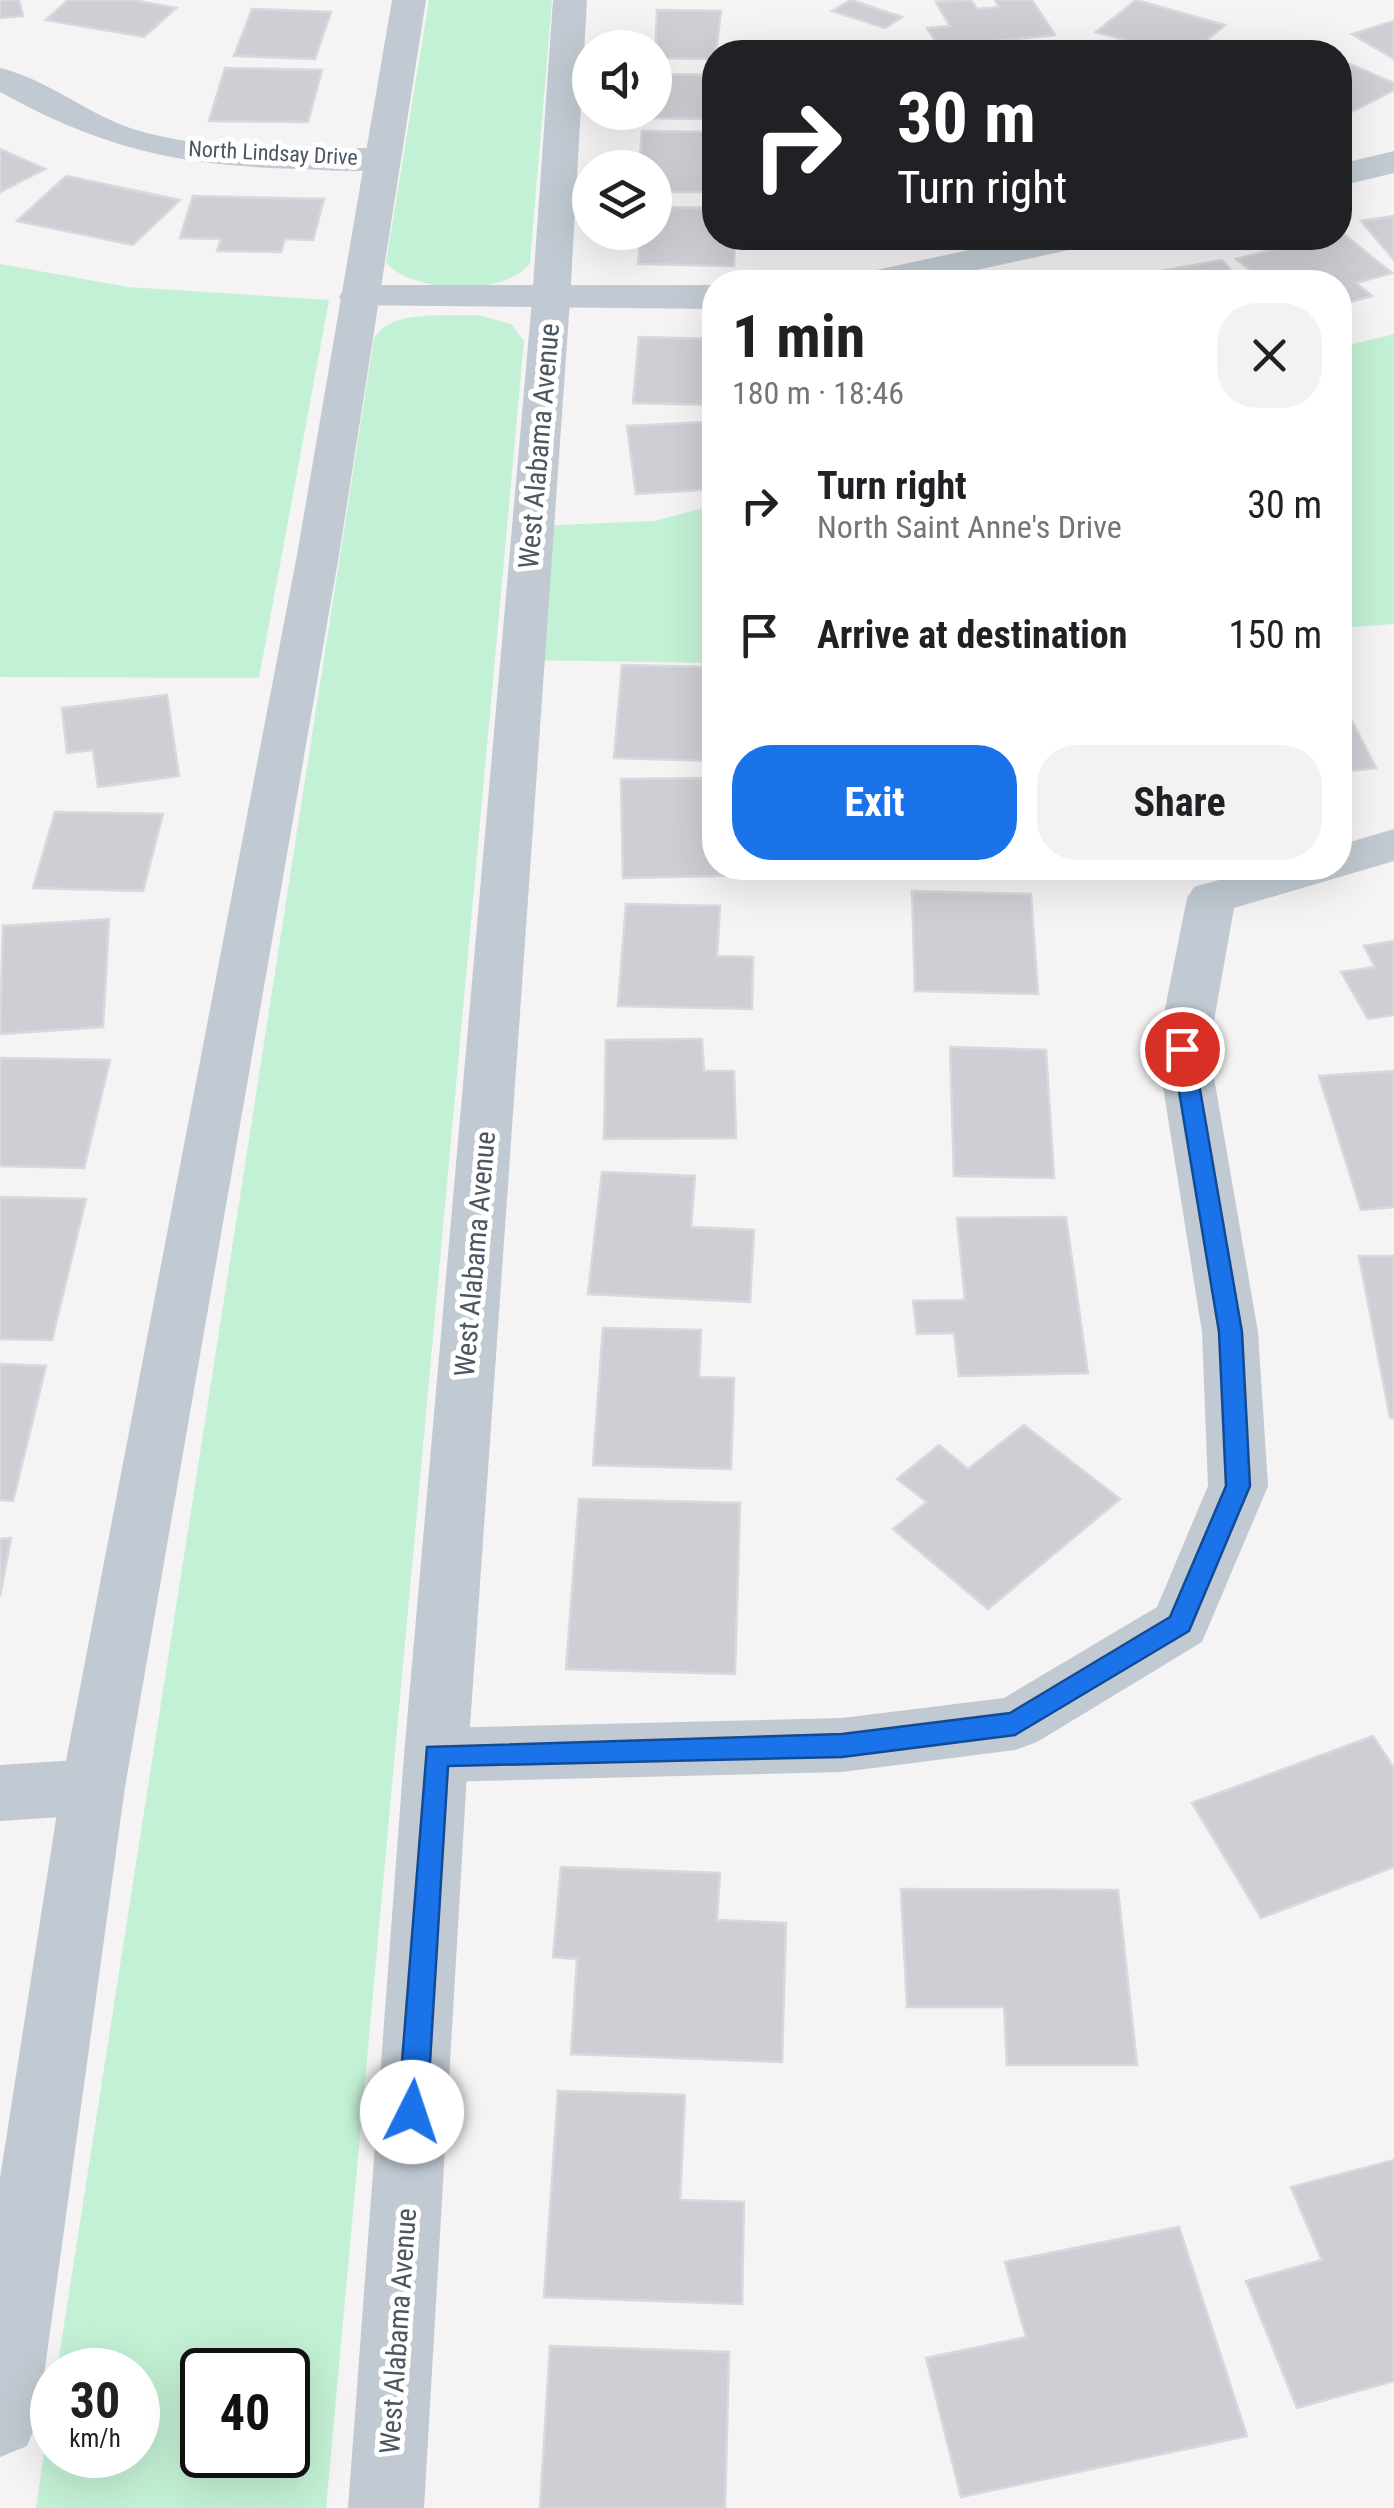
<!DOCTYPE html>
<html lang="en">
<head>
<meta charset="utf-8">
<style>
	:root { --surface:#fff; --page:#f2f2f2; --text:#202124; --muted:#757577; --accent:#1a73e8 }
	body { margin:0; font-family:"Roboto Condensed",sans-serif; background:var(--page); color:var(--text); height:100vh; display:flex; flex-direction:column; font-size:38px; white-space:nowrap }
	* { box-sizing:border-box; margin:0 }
	p { font-size:32px; color:var(--muted) }
	.icon { flex:none; width:55px; height:55px; fill:none; stroke:currentColor; stroke-width:2; stroke-linecap:round; stroke-linejoin:round }
	.map { position:relative; flex:1; overflow:hidden }
	.sheet { position:absolute; left:702px; top:270px; width:650px; height:610px; display:flex; flex-direction:column; background:var(--surface); border-radius:40px; box-shadow:0 10px 40px #0002 }
	.sheet>* { flex:none }
	.guide { position:absolute; left:702px; top:40px; width:650px; height:210px; border-radius:40px; box-shadow:0 10px 40px #0002; background:#202124; color:#fff; overflow:hidden }
	.fabs { position:absolute; left:572px; top:30px; display:grid; gap:20px }
	.fabs a { display:grid; place-items:center; width:100px; height:100px; border-radius:50%; background:var(--surface); box-shadow:0 10px 40px #0002; font-size:50px }
	.speed { position:absolute; left:30px; top:2348px; display:flex; gap:20px; font-size:50px; font-weight:700; text-align:center }
	.speed>* { display:grid; place-content:center; width:130px; height:130px; border-radius:50%; background:var(--surface); box-shadow:0 10px 40px #0002; line-height:1 }
	.speed small { font-size:25px; font-weight:400 }
	.speed .limit { border:5px solid #111; border-radius:15px; background:#fff; color:#111 }
	.pin { position:absolute; display:grid; place-items:center; width:85px; height:85px; color:#fff; margin:-42px; border:5px solid #fff; border-radius:50%; box-shadow:0 2px 10px #0007 }
	.me { position:absolute; width:110px; margin:-55px; rotate:4deg; stroke-linejoin:round; filter:drop-shadow(0 0 8px #0008) }
	.turn { display:flex; align-items:center; gap:35px; height:210px; padding:0 30px; font-size:45px }
	.turn .icon { width:130px; height:130px; stroke-width:2.5 }
	.turn b { display:block; font-size:70px; line-height:85px }
	.round { display:grid; place-items:center; flex:none; width:105px; height:105px; border-radius:40px; background:var(--page) }
	.summary { display:flex; align-items:center; justify-content:space-between; height:170px; padding:0 30px }
	h1 { font-size:60px; font-weight:700; line-height:75px }
	.button { display:flex; gap:20px; margin-top:auto; padding:20px 30px }
	.button a { flex:1; height:115px; border-radius:40px; background:var(--accent); color:#fff; font-size:40px; font-weight:700; line-height:115px; text-align:center }
	.button a+a { background:var(--page); color:var(--text) }
	ul { padding:0; list-style:none }
	li { display:flex; align-items:center; gap:30px; height:130px; padding:0 30px }
	li div { flex:1 }
	li b { display:block; font-size:38px }
	li em { font-style:normal }
	.map>svg:first-child { display:block }
</style>
</head>
<body>
<div class="map">
<svg width="1394" height="2508" viewBox="0 0 1394 2508">
	<rect width="100%" height="100%" fill="#f5f3f3"/>
	<g fill="#c3f1d5" fill-rule="evenodd">
		<path d="M429,0H552L530,263C507,297 409,293 386,262Z"/>
		<path d="M0,264L128,287L329,300L259,678L0,677Z"/>
		<path d="M478,315L511,324L524,341L326,2508H36L52,2397V2455H138V2370H57L374,338C393,308 447,317 478,315ZM288,2370V2455H202V2370Z"/>
		<path d="M1394,334V624L1340,628V347Z"/>
		<path d="M715,505V663L522,660L533,526L654,521Z"/>
	</g>
	<g fill="#cdcfd5" stroke="#d7d9de" stroke-width="2.5">
		<path d="M0,0H19L23,16L0,18Z"/>
		<path d="M68,0H132L176,8L144,37L46,20Z"/>
		<path d="M851,0L902,17L885,28L832,11Z"/>
		<path d="M971,0L977,9L999,7L995,0H1032L1055,35L939,47L927,28L950,26L936,2Z"/>
		<path d="M1136,0L1225,25L1193,52H1167L1096,32Z"/>
		<path d="M252,9L331,12L315,59L234,56Z"/>
		<path d="M657,10L721,11L715,59L655,58Z"/>
		<path d="M1394,21V59L1352,34Z"/>
		<path d="M1340,60L1394,83V90L1340,118Z"/>
		<path d="M225,68L322,70L308,122L209,121Z"/>
		<path d="M655,74L709,75L708,89H715V119L645,118V112H655Z"/>
		<path d="M642,131L712,132L714,192H655V168H639Z"/>
		<path d="M0,149L45,169L0,192Z"/>
		<path d="M66,176L180,200L133,245L17,221Z"/>
		<path d="M193,196L324,199L313,240L285,239L281,252L217,251L221,239L180,238Z"/>
		<path d="M655,207L715,208V238H735L734,266L638,264L641,232H655Z"/>
		<path d="M1394,216V260L1361,221Z"/>
		<path d="M1340,231L1392,273L1356,283L1372,296L1340,305V282H1265L1236,259L1317,238H1340Z"/>
		<path d="M1222,260L1241,282L1109,280Z"/>
		<path d="M639,337L715,339V405L633,403Z"/>
		<path d="M707,422L715,489L636,494L627,426Z"/>
		<path d="M622,665L706,667L704,704H715V761L614,758Z"/>
		<path d="M167,695L179,776L98,787L93,750L67,753L62,708Z"/>
		<path d="M1340,697L1376,768L1340,772Z"/>
		<path d="M707,778L709,814H715V868H762L763,875L623,878L621,779Z"/>
		<path d="M55,812L163,814L143,891L33,888Z"/>
		<path d="M912,891L1031,894L1038,994L915,991Z"/>
		<path d="M626,904L720,906L717,956L753,957L752,1009L618,1006Z"/>
		<path d="M109,919L103,1027L0,1034L3,926Z"/>
		<path d="M1394,941V1015L1368,1019L1341,972L1375,967L1364,946Z"/>
		<path d="M702,1039L704,1071H734L736,1138L604,1139L606,1040Z"/>
		<path d="M950,1047L1046,1050L1054,1178L954,1176Z"/>
		<path d="M0,1058L110,1060L84,1168L0,1166Z"/>
		<path d="M1394,1071V1207L1361,1210L1319,1076Z"/>
		<path d="M602,1172L695,1176L691,1227L754,1230L750,1302L588,1294Z"/>
		<path d="M0,1197L86,1199L52,1340L0,1339Z"/>
		<path d="M1066,1217L1088,1373L959,1376L954,1333L917,1334L913,1301L965,1300L957,1218Z"/>
		<path d="M1359,1256H1394V1418H1390Z"/>
		<path d="M603,1328L701,1330L699,1377L734,1378L731,1469L593,1465Z"/>
		<path d="M0,1364L46,1366L13,1501L0,1500Z"/>
		<path d="M1024,1425L1120,1499L988,1609L893,1529L927,1502L897,1479L939,1445L968,1469Z"/>
		<path d="M579,1499L740,1503L735,1674L566,1669Z"/>
		<path d="M11,1538L0,1596V1539Z"/>
		<path d="M1373,1736L1394,1768V1867L1261,1918L1192,1803Z"/>
		<path d="M561,1867L720,1873L717,1920L786,1923L782,2062L571,2054L577,1959L553,1957Z"/>
		<path d="M901,1889L1118,1890L1137,2065H1007L1004,2007H907Z"/>
		<path d="M558,2091L685,2095L680,2200L744,2202L742,2304L544,2297Z"/>
		<path d="M1394,2160V2381L1297,2408L1246,2281L1322,2260L1291,2187Z"/>
		<path d="M1179,2227L1247,2436L961,2497L926,2358L1026,2337L1005,2262Z"/>
		<path d="M550,2346L729,2352L725,2508H540Z"/>
	</g>
	<g fill="none" stroke-linecap="round" stroke-linejoin="round">
		<g fill="#c1cad2" fill-rule="evenodd">
			<path d="M0,68C47,79 87,114 133,129C212,153 299,148 380,148L393,151L398,159L393,167C364,174 330,170 301,169C181,166 105,150 0,92Z"/>
			<path d="M1394,151V173L1340,186V164Z"/>
			<path d="M1024,238H1093L1087,246L922,282H853L858,274Z"/>
			<path d="M358,285H715V309L344,305L339,297L344,289Z"/>
			<path d="M1394,829V861L1234,908L1209,1049L1258,1332L1268,1486L1202,1642L1037,1742L1015,1750L842,1772L436,1782L413,1774L404,1755L413,1736L436,1728L842,1718L1004,1698L1157,1607L1208,1486L1202,1332L1157,1049L1187,898L1194,887L1261,868H1340V845Z"/>
			<path d="M93,1759L116,1767L125,1787L116,1807L93,1815L0,1821V1765Z"/>
		</g>
		<g fill="#c1cad2" fill-rule="evenodd">
			<path d="M392,0H426L339,555L125,1787L38,2419L27,2446L0,2457V2178L61,1787L297,555Z"/>
			<path d="M553,0H587L570,300L468,1755L424,2508H348L404,1755L532,300Z"/>
		</g>
	</g>
	<path fill="#1a73e8" stroke="#114b97" stroke-width="2.5" d="M1182,1042L1193,1049L1242,1332L1250,1486L1189,1631L1015,1735L842,1757L448,1766L427,2112L422,2121L412,2125L402,2121L398,2112L427,1747L842,1734L1010,1713L1170,1617L1226,1486L1219,1332L1172,1049Z"/>
	<g text-anchor="middle" dominant-baseline="central" stroke-width="10" stroke-linejoin="round" paint-order="stroke">
		<g font-size="22" fill="#4a5661" stroke="#fff">
			<text transform="translate(273 153) rotate(3)">North Lindsay Drive</text>
		</g>
		<g font-size="28" fill="#4a5661" stroke="#fff">
			<text transform="translate(539 446) rotate(-85)">West Alabama Avenue</text>
			<text transform="translate(475 1254) rotate(-85)">West Alabama Avenue</text>
			<text transform="translate(398 2331) rotate(-86)">West Alabama Avenue</text>
		</g>
	</g>
</svg>
<div class="fabs">
<a><svg class="icon" aria-label="sound" viewBox="0 0 24 24"><path d="M4 9h4l5-4v14l-5-4H4zM17 9q2 3 0 6"/></svg></a>
<a><svg class="icon" aria-label="layers" viewBox="0 0 24 24"><path d="M12 4l9 5-9 5-9-5zM3 14l9 5 9-5"/></svg></a>
</div>
<div class="speed"><div>30<small>km/h</small></div><div class="limit">40</div></div>
<div class="pin" style="left:1182px;top:1049px;background:#d93025"><svg class="icon" aria-label="arrive" viewBox="0 0 24 24"><path d="M6 21V4h12l-3 4 3 4H6"/></svg></div>
<svg class="me" style="left:412px;top:2112px" viewBox="-20 -20 40 40"><circle r="19" fill="#fff"/><path d="M0-13L10 11 0 6-10 11z" fill="#1a73e8"/></svg>
<div class="guide">
<div class="turn"><svg class="icon" aria-label="right" viewBox="0 0 24 24"><path d="M7 20v-9h11M14 6l5 5-5 5"/></svg><div><b>30 m</b>Turn right</div></div>
</div>
<section class="sheet">
<div class="summary"><div><h1>1 min</h1><p>180 m · 18:46</p></div><a class="round"><svg class="icon" aria-label="close" viewBox="0 0 24 24"><path d="M6 6l12 12M18 6L6 18"/></svg></a></div>
<ul>
<li><svg class="icon" aria-label="right" viewBox="0 0 24 24"><path d="M7 20v-9h11M14 6l5 5-5 5"/></svg><div><b>Turn right</b><p>North Saint Anne's Drive</p></div><em>30 m</em></li>
<li><svg class="icon" aria-label="arrive" viewBox="0 0 24 24"><path d="M6 21V4h12l-3 4 3 4H6"/></svg><div><b>Arrive at destination</b></div><em>150 m</em></li>
</ul>
<div class="button"><a>Exit</a><a>Share</a></div>
</section>
</div>
</body>
</html>
